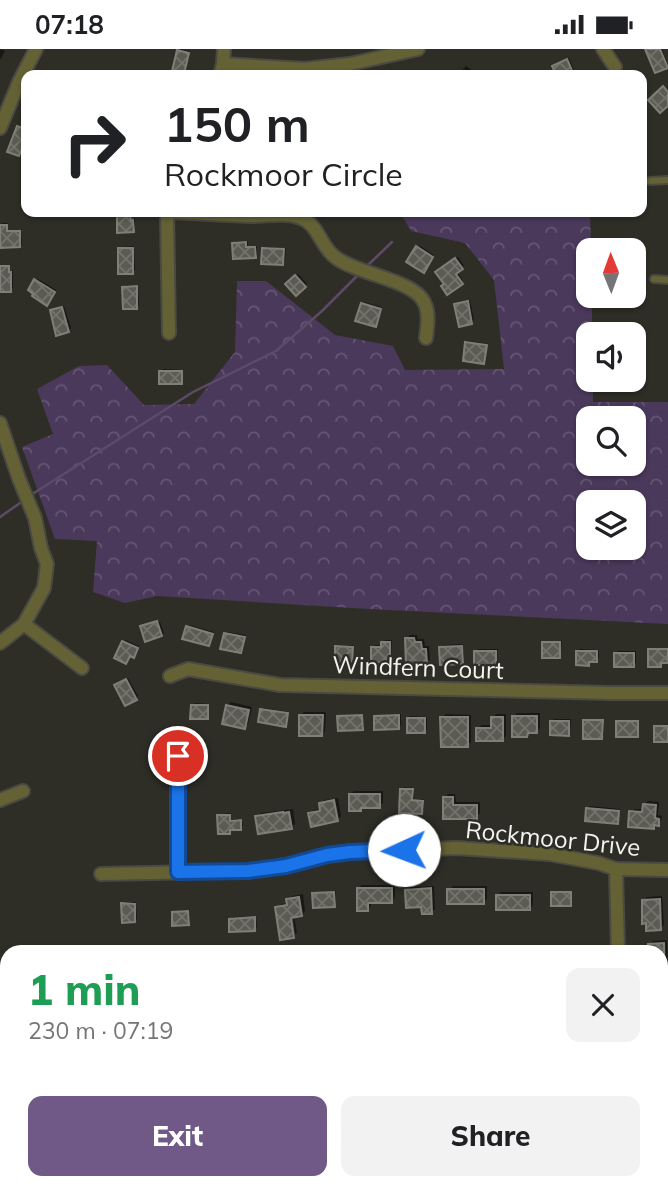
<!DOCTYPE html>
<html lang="en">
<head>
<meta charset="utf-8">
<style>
	:root { --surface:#fff; --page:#f2f2f2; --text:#202124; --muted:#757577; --accent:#705986 }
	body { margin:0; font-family:Mulish,sans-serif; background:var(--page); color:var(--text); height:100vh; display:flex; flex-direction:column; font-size:26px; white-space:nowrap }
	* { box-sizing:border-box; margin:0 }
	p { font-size:23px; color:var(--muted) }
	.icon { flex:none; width:38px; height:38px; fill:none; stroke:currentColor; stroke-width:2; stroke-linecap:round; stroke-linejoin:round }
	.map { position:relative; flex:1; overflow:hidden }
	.drawer { position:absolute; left:0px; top:896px; width:668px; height:245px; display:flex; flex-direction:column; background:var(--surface); border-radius:21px 21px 0 0; box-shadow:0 2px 5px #0004 }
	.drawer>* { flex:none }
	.hud { position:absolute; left:21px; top:21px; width:626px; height:147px; border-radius:14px; box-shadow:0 2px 5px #0004; background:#fff; color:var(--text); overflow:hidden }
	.needle { width:46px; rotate:359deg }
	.fabs { position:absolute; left:576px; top:189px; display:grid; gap:14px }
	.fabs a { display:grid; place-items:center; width:70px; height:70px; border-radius:14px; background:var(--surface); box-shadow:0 2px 5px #0004; font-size:35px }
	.pin { position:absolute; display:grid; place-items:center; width:60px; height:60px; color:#fff; margin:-30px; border:4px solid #fff; border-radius:50%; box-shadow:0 2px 7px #0007 }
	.me { position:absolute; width:77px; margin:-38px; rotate:268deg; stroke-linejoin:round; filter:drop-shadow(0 0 5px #0008) }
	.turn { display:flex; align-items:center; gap:24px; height:147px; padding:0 28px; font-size:32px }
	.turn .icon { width:91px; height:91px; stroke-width:2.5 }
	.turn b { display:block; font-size:49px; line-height:60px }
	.round { display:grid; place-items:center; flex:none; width:74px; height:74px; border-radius:14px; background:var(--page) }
	.summary { display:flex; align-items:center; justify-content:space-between; height:119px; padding:0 28px }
	h1 { font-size:42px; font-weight:800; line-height:52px; color:#1e9e55 }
	.primary-button { display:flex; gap:14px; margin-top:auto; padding:14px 28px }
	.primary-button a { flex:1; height:80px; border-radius:14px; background:var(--accent); color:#fff; font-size:28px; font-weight:800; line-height:80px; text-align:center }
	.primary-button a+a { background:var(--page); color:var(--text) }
	.status { display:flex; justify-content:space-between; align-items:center; height:49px; padding:0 35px; background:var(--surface); direction:ltr }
	.status svg { height:19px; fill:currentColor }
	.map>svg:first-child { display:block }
</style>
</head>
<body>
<div class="status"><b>07:18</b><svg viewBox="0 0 49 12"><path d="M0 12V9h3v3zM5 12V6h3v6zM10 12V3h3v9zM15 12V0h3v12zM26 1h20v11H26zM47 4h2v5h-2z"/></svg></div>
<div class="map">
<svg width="668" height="1141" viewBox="0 0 668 1141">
	<defs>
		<pattern id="forest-crowns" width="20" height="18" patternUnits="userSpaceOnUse" patternTransform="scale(1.75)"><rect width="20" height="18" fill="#4b395c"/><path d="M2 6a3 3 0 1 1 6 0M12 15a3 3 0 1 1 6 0" fill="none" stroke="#655674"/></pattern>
		<pattern id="building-cross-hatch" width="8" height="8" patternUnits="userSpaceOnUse" patternTransform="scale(1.75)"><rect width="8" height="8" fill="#5b5b53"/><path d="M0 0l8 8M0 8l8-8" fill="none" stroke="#73736c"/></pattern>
	</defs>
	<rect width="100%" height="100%" fill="#2e2e27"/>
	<path fill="url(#forest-crowns)" fill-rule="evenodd" d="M400,163H590L591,201H588V247H592V285H588V331H593V353H668V575L369,560L157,547L125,554L93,543L97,492L55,490L22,398L53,385L37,340L79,317L107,316L144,356L194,355L235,303L237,232H266L335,286L393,297L405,321L504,320L494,231L465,194L411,182ZM588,369H634V415H588ZM588,453H634V499H588Z"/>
	<g fill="#0007">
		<path d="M0,0L5,2L0,11Z"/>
		<path d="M181,0L190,2L186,21L183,23L179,2Z"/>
		<path d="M647,0H662L668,16L667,17Z"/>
		<path d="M569,9L576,26H558L554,17Z"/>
		<path d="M466,17L474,23L472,26H458Z"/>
		<path d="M26,61V72L21,69Z"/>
		<path d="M120,163H132V170H135V179L133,181L118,164Z"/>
		<path d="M2,174H8V181H21L22,195L20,197L0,176Z"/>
		<path d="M236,192H248V197H257V206L255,208L234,194Z"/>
		<path d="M134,197L135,221L133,223L120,200L122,198Z"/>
		<path d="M420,197L434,206L425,220L417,199Z"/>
		<path d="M266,198L286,199L285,212L283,214L264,200Z"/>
		<path d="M458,208L464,217L457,222L463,232L461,234L445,235L439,221Z"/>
		<path d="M0,216H10V222H13V239L11,241H0Z"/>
		<path d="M298,225L307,235L296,245L288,235Z"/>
		<path d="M38,230L56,241L49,252L35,232Z"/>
		<path d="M126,236H138L139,256L137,258L124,238Z"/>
		<path d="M470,251L474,271L472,273L456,255L458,253Z"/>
		<path d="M364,253L382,258L375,276L362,255Z"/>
		<path d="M64,257L71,279L69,281L52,262Z"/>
		<path d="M469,292L488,295L485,311L483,313L467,294Z"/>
		<path d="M163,320L183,321V331L181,333L161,323Z"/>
		<path d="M160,573L164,584L162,586L142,579Z"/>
		<path d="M189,576L214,583L211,593L209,595L187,578Z"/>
		<path d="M227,583L246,586L243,600L241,602L225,585Z"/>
		<path d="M410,586H417L418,590H424L425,597H429L430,610L426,614L407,589Z"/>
		<path d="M125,591L139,597L136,605H131L126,613L123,593Z"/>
		<path d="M385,591H392L391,610L389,612L373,599L375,596H383Z"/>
		<path d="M546,592H562L561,605L559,607L544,594Z"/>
		<path d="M463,595L464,611L462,613L440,598L443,596Z"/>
		<path d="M339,596H354L353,611L351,613L337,598Z"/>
		<path d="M652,599H668V611L663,612L661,617L650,601Z"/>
		<path d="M478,600H498L497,612L495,614L476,602Z"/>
		<path d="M580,600L599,601V609L588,615L578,602Z"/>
		<path d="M618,602H636V614L633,616L616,604Z"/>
		<path d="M128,629L138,647L136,650L118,635Z"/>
		<path d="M231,653L252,658L248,675L245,678L227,657Z"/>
		<path d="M195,654L209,655V667L207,669L192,657Z"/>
		<path d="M264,659L289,663L287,674L285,676L262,661Z"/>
		<path d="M304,663H326L325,682L322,686L301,666Z"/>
		<path d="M517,664H540V679L536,683H531L527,686L513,668Z"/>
		<path d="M363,665L364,677L362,679L339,668L341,666Z"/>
		<path d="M401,665V676L399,678L376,668L378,666Z"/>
		<path d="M446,665L471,666V693L467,696L442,669Z"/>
		<path d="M496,665H506V687L502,691L478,680L482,676H493V668Z"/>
		<path d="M410,667L427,668V681L425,683L408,670Z"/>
		<path d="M554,670H571L570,683L568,685L552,672Z"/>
		<path d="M587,670H604V686L602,688L585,672Z"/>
		<path d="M620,671H639V684L637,686L618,673Z"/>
		<path d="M404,738L414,739V750H424V761L421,763L402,741Z"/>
		<path d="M354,742H383V754L379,757H364L360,761L350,745Z"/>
		<path d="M448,745H455L456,753H480V764L476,768H444L445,748Z"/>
		<path d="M338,749L341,767L338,771L310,764L314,761L321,760L320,755L324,751Z"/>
		<path d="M648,752L659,753L658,766L662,767L661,771L653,778L631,763L635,760H644V756Z"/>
		<path d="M590,757L620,760L619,771L617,773L588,759Z"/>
		<path d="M293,760L295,775L291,778L257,768L261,764Z"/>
		<path d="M231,764V770H242L243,777L229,783L219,767L221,765Z"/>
		<path d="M362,836H395V848L392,852H371V857L367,860L359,839Z"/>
		<path d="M434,837L435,860L431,863L407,841L411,838Z"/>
		<path d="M453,837H487V850L483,853L449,841Z"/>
		<path d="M336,842V854L334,856L314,845L316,843Z"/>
		<path d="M555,842H572V854L570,856L553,844Z"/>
		<path d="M501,843H533V856L530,860L498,846Z"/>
		<path d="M303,845L305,862L302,866L294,867L297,884L295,885L292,860L288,861L292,887H294L282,889L277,859L281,855L289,854L288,851L292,847Z"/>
		<path d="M662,847L664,876L660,880L643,851L647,848Z"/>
		<path d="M125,853H136L137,870L134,872L123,855Z"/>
		<path d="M189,861L190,873L188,875L174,864L176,862Z"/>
		<path d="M256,867L257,878L255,880L231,870L233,868Z"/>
		<path d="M667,891L668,926L665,930H662V903H650L649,896L653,892Z"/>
		<path d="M662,943H666L667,976L662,979Z"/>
		<path d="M662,989H663V997H668V1023H662Z"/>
		<path d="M0,1127L7,1132V1134L11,1135L6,1141H0Z"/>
		<path d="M662,1127H668V1141H656V1134H662Z"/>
		<rect x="190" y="1134" width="13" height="7"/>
		<rect x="266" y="1134" width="15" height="7"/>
		<path d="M345,1134H359L360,1141H346Z"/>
		<path d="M578,1134H591L589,1136L578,1137Z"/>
	</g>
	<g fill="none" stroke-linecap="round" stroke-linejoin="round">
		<g stroke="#5d4a69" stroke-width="2.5">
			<path d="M367,217L392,193"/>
			<path d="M34,444L193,343L276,302L322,262L360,224"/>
			<path d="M0,468L20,454"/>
		</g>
	</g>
	<g fill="url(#building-cross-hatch)" stroke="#7f7f77" stroke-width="2">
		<path d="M645,0H660L668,19L655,24Z"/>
		<path d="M177,1L189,4L184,25L172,22Z"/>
		<path d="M567,10L574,26H556L552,17Z"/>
		<path d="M663,37L668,43V57L660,64L648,51Z"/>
		<path d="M17,77L26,80V89L19,107L7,103Z"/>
		<path d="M117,163H130L131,172L133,171L134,183L117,184Z"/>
		<path d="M0,176H7V182H20V198L0,199Z"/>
		<path d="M246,193V198H255L256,209L233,210L232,194Z"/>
		<path d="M416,197L433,208L424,224L406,213Z"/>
		<rect x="118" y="199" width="15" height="26"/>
		<path d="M262,199L284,200L283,216L261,215Z"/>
		<path d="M455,209L463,220L456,225L463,235L447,246L441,237L444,235L435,223Z"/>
		<path d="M0,217H9V223H11V243H0Z"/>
		<path d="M295,226L306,238L296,247L285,235Z"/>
		<path d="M34,230L55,243L47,257L32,247L33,245L28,241Z"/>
		<path d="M137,237V260H123L122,238Z"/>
		<path d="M468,252L472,275L459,278L454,255Z"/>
		<path d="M361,254L381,260L376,278L355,272Z"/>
		<path d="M62,258L69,283L56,287L50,261Z"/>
		<path d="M465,293L487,296L484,315L463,312Z"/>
		<rect x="159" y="322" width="23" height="13"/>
		<path d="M157,572L162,587L145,593L140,577Z"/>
		<path d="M186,577L213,585L209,597L182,590Z"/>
		<path d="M224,584L245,588L241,604L220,600Z"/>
		<path d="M405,589H414L415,593H421L422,600H426L427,615L406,616Z"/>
		<path d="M122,592L138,599L134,609L130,607L126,615L114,609Z"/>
		<path d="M381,593H390V614L371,613V598H381Z"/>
		<rect x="542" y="593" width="18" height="16"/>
		<path d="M335,597L353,598L352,615L335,614Z"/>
		<path d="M462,597L463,615L440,616L439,598Z"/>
		<path d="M648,600H668V614H661V618H648Z"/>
		<rect x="474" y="602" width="22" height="14"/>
		<path d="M576,602H597V613H589V617L576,616Z"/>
		<rect x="614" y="604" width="20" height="14"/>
		<path d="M126,630L137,651L125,657L114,636Z"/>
		<path d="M191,656H208V670H190Z"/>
		<path d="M226,656L249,661L245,680L222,675Z"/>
		<path d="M260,660L288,664L286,678L258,673Z"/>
		<path d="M299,666H323L322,687H299Z"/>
		<path d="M362,666L363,681L338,682L337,667Z"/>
		<path d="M399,666V680L374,681V667Z"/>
		<path d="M512,667H537V684H528L527,688H512Z"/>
		<path d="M440,668H468V698H441Z"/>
		<path d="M491,668H503V692H476V679H491Z"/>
		<rect x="407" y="669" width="18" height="15"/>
		<path d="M583,671H603L602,690H583Z"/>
		<path d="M550,672H569V687L550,686Z"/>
		<rect x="616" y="672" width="22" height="16"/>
		<rect x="654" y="677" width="14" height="16"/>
		<path d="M400,740H413L412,751L423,752L422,765L399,764Z"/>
		<path d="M349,745H380V759H361V762H349Z"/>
		<path d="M443,748H453V756H477V770H443Z"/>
		<path d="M334,751L338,772L311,778L308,764L320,762L319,754Z"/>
		<path d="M643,755L656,756L655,769L659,770V777L654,776V780L628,778L629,762L642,763Z"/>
		<path d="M586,759L619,762L618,775L585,772Z"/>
		<path d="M283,763V764L289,763L292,780L258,785L255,767Z"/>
		<path d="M217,766H230V772L241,771V781H230V785H218Z"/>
		<path d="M357,839H392V854H368V862H357Z"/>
		<path d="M431,839L432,865H422L421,858L406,859L405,841Z"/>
		<rect x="447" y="840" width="37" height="15"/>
		<path d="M334,843L335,858L313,859L312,844Z"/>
		<rect x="551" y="843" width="20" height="14"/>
		<rect x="496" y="846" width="34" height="15"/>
		<path d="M299,848L302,867L291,869L294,889L280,891L275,858L287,856L286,850Z"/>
		<path d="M660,850L661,881L646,882V874L642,875V851Z"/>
		<path d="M121,854L135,855V873L122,874Z"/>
		<path d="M188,862L189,876L172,877V863Z"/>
		<path d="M255,868V882L229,883V870Z"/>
		<path d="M664,894L665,931L662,932V903H648V895Z"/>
		<path d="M5,955L7,956V987L0,984V966Z"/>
		<path d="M662,1000H668V1024L662,1025Z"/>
		<rect x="662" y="1039" width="6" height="25"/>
		<rect x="662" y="1085" width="6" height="25"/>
	</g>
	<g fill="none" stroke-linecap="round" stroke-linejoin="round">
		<defs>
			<g id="lane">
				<path d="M650,132L668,131"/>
				<path d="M654,230L668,231"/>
			</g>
			<g id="street">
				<path d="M603,0L615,18"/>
				<path d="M223,15L305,20L350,15L418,0"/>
				<path d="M220,26L223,15L224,0"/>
				<path d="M0,79L19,33L36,0"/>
				<path d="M167,163C196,164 224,166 253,167C268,167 286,163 301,169C318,175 321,198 335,208C356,225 414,231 424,253C430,264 427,278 426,289"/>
				<path d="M167,163L169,284"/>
				<path d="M0,374L19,430L35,469L41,499L47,515L44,539L24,575L0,594"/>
				<path d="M24,575L82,619"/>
				<path d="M170,627L188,620L280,636L610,644H668"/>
				<path d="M178,707V823"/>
				<path d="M0,751L23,742"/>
				<path d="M616,820L618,903"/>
				<path d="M101,825L248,822L286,817L327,806L350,803L457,799L549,805L598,814L616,820L668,821"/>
				<path d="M241,1134L242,1141"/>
				<path d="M394,1134V1141"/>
				<path d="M624,1134L625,1141"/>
			</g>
		</defs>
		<use href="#lane" stroke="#4a4a43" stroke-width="10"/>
		<use href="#street" stroke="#4a4a43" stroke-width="16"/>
		<use href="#lane" stroke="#646234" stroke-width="6"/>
		<use href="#street" stroke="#646234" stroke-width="12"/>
	</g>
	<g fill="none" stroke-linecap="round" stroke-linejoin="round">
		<defs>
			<path id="route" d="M178,707V823L248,822L286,817L327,806L350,803L404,801"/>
		</defs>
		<use href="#route" stroke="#114b97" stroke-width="18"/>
		<use href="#route" stroke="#1a73e8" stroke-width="12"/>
	</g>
	<g text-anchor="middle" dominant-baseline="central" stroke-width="5" stroke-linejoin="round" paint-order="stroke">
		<g font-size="24" fill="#f3f3ef" stroke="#2e2e27">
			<text transform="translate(418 618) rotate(2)">Windfern Court</text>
			<text transform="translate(553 789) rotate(6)">Rockmoor Drive</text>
		</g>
	</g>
</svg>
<div class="fabs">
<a><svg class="needle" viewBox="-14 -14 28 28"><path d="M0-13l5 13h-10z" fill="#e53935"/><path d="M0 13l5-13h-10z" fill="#757577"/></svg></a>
<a><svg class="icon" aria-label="sound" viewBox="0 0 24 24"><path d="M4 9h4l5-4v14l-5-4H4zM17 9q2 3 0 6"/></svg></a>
<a><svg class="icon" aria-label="search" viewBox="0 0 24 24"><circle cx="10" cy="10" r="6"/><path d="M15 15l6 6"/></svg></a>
<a><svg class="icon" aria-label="layers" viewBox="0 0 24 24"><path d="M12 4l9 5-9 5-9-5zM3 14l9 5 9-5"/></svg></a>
</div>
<div class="pin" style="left:178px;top:707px;background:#d93025"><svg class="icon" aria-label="arrive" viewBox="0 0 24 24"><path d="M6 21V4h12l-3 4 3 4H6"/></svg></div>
<svg class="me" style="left:404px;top:801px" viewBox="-20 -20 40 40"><circle r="19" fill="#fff"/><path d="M0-13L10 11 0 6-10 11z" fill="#1a73e8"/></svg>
<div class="hud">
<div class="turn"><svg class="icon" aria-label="right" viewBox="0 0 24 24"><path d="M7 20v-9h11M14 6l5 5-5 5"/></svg><div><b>150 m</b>Rockmoor Circle</div></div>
</div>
<section class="drawer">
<div class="summary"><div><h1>1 min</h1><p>230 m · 07:19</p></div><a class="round"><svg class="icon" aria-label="close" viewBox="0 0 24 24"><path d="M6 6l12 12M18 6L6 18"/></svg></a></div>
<div class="primary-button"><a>Exit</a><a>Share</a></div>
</section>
</div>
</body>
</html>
